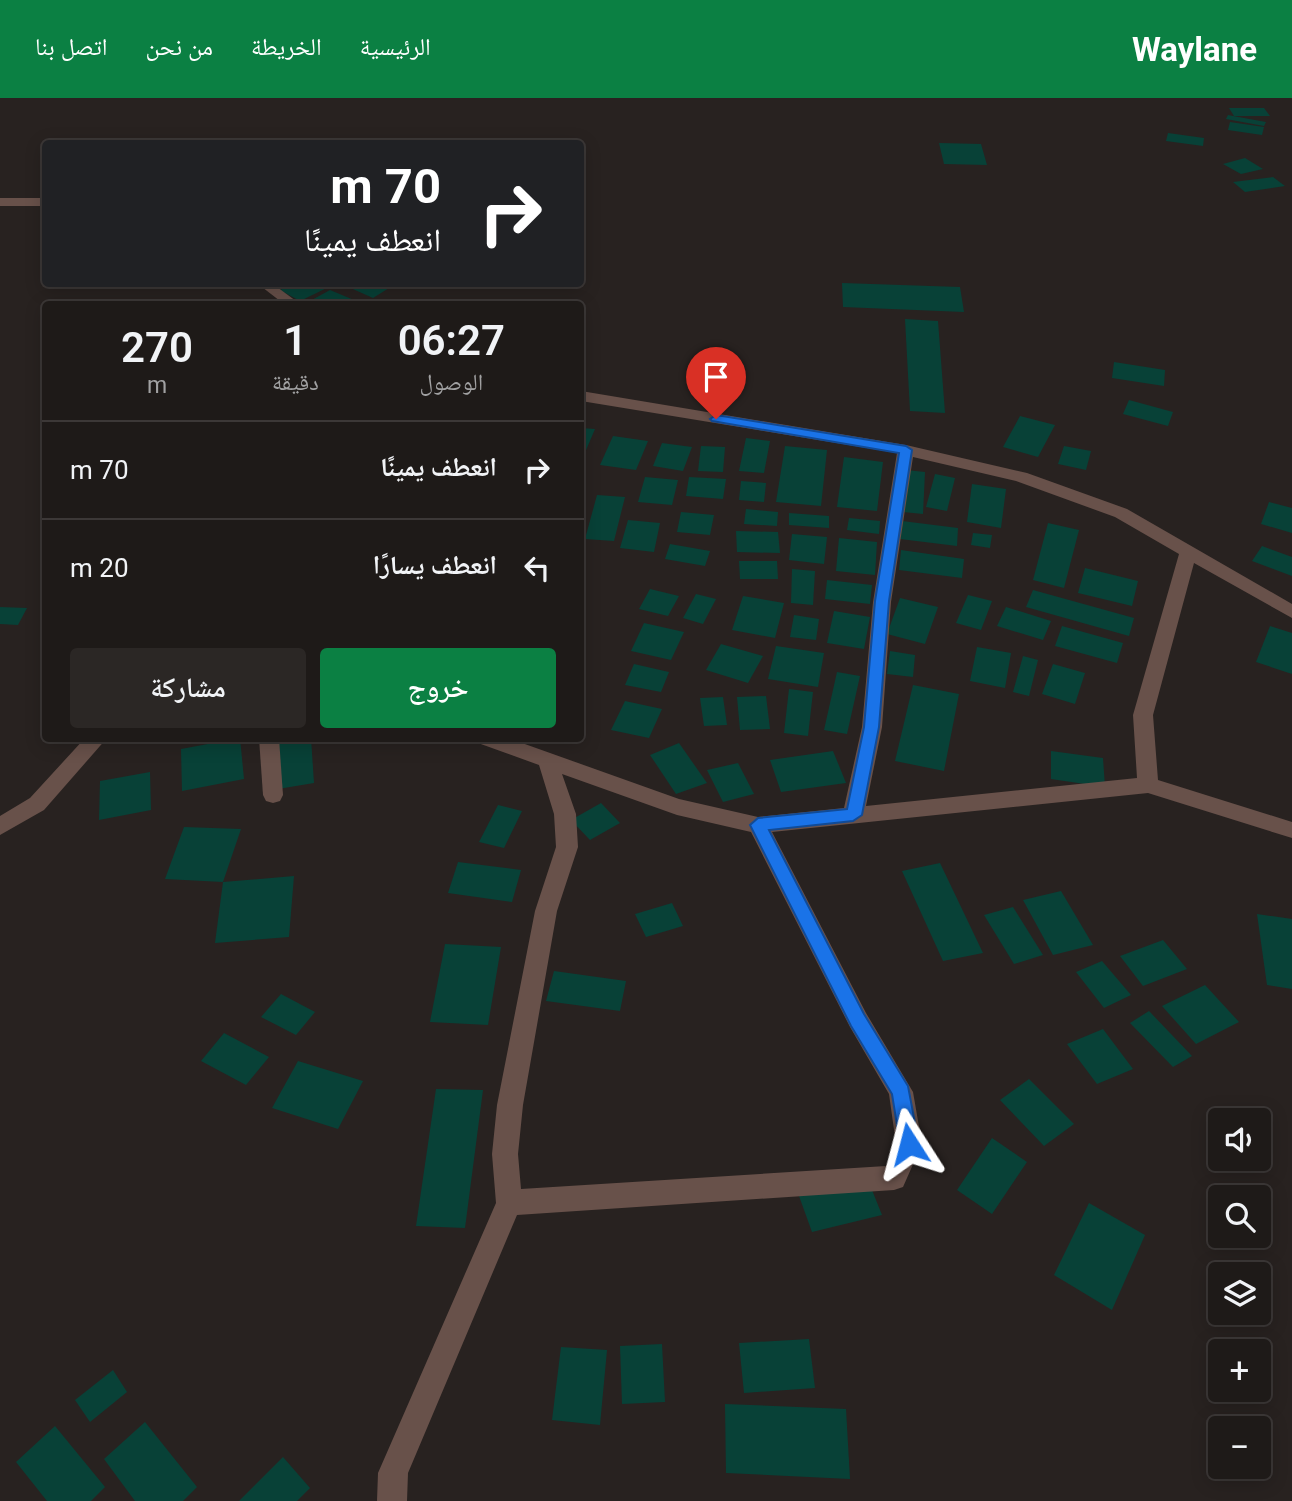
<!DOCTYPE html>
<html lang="ar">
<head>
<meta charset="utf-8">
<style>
	:root { --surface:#1e1a18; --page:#2b2725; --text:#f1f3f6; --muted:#a1a1a2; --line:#3c3837; --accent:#0b8043 }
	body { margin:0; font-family:Roboto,"Noto Naskh Arabic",sans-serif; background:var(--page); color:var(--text); direction:rtl; height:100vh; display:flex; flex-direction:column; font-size:26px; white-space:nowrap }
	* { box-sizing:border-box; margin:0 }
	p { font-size:23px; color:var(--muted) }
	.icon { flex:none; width:38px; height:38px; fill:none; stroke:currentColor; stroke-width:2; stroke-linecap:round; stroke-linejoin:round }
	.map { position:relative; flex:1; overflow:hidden; direction:ltr }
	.panel { position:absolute; left:42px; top:203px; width:542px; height:441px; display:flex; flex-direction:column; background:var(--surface); border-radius:7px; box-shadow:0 4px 18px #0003,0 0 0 2px var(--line); direction:rtl }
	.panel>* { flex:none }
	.banner { position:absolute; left:42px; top:42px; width:542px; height:147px; border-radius:7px; box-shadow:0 4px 18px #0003,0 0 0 2px var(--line); direction:rtl; background:#202124; color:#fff; overflow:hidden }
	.tools { position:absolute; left:1208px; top:1010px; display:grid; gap:14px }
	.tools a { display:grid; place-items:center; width:63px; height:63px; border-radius:7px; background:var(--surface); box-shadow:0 4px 18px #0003,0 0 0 2px var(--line); font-size:35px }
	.pin { position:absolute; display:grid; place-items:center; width:60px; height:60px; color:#fff; margin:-72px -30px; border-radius:50% 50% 50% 0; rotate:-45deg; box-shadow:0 0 7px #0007 }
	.pin .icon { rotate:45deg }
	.me { position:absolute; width:77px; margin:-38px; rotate:351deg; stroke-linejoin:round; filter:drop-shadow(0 0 5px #0008) }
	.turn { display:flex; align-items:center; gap:24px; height:147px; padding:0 28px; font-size:32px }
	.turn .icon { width:91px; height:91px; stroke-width:2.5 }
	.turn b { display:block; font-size:49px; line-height:60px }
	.eta { display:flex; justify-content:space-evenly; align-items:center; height:119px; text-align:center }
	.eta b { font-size:42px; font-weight:600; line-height:49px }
	.action { display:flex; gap:14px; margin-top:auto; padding:14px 28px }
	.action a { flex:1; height:80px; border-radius:7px; background:var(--accent); color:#fff; font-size:28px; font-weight:600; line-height:80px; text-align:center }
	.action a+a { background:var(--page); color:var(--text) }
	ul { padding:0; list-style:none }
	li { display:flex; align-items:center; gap:21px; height:98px; padding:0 28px; border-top:2px solid var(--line) }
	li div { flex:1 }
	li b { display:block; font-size:26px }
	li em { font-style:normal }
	header { display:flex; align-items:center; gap:42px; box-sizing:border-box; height:98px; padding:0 35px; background:var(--accent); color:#fff }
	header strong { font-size:33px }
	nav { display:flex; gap:38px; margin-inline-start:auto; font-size:24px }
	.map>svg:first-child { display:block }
</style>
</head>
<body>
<header>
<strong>Waylane</strong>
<nav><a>الرئيسية</a><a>الخريطة</a><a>من نحن</a><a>اتصل بنا</a></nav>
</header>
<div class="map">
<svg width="1292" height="1403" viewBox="0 0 1292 1403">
	<rect width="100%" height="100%" fill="#282220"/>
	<g fill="#084137">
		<path d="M1229,10H1264L1270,18H1234Z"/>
		<path d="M1228,17L1233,18L1266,24L1264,28L1226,21Z"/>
		<path d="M1230,24L1264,29L1262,37L1228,32Z"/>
		<path d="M1168,35L1204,40L1203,48L1166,43Z"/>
		<path d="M939,45L981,46L987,67L944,66Z"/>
		<path d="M1245,60L1263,71L1241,76L1223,66Z"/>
		<path d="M1273,79L1285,88L1245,94L1233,84Z"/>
		<path d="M842,185L960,189L964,214L843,209Z"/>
		<path d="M293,186H335L300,203L280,192Z"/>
		<path d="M351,186H378L389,190L373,200L346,188Z"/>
		<path d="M330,192L354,202L346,206H318L310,203Z"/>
		<path d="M905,221L938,223L945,315L910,313Z"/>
		<path d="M1114,264L1165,272L1164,288L1112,280Z"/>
		<path d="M1129,302L1173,314L1168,328L1123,316Z"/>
		<path d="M1020,318L1055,327L1038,359L1003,349Z"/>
		<path d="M581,330L595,331L581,364Z"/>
		<path d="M613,338L648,343L636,372L600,367Z"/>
		<path d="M746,340L770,343L764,375L739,373Z"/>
		<path d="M662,345L692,349L683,373L653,368Z"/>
		<path d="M701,348L725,349L723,374L698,373Z"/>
		<path d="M785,348L827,352L821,408L776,404Z"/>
		<path d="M1064,348L1091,353L1086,372L1058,366Z"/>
		<path d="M844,359L883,364L877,413L837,409Z"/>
		<path d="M906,372L925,374L923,416L903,414Z"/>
		<path d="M935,376L955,380L947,413L926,409Z"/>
		<path d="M645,379L678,382L672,407L638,404Z"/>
		<path d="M689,379L726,381L723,401L686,398Z"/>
		<path d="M741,383L766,385L764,404L739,402Z"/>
		<path d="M972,386L1006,391L1001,430L967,424Z"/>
		<path d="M597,397L625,399L614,443L585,441Z"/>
		<path d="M1269,404L1292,410V435L1261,426Z"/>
		<path d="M746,411L778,414L777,428L744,426Z"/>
		<path d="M681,414L714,417L710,437L677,434Z"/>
		<path d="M789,415L829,418V430L789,427Z"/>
		<path d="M849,420L880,423L879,436L847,432Z"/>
		<path d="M628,422L660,425L654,454L620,450Z"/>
		<path d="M902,423L958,430L957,448L900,441Z"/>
		<path d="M1048,425L1079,432L1064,490L1033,482Z"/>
		<path d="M736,433L778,434L780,455L737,454Z"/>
		<path d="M973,435L992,437L990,450L971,447Z"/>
		<path d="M792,436L827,439L824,466L789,462Z"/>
		<path d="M839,440L877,444L875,477L836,473Z"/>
		<path d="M670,446L710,453L705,468L665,461Z"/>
		<path d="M1262,448L1292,459V478L1252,463Z"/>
		<path d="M901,452L964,461L962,480L899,472Z"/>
		<path d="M739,463H777L778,481H740Z"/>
		<path d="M1085,470L1138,483L1132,508L1078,495Z"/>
		<path d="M792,471L815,473L813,507L791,505Z"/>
		<path d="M827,482L872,487L870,506L825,501Z"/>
		<path d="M650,491L679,498L668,518L639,511Z"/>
		<path d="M1033,492L1134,520L1129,538L1026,509Z"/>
		<path d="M696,496L716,501L703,526L683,520Z"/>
		<path d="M968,497L992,503L981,532L956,525Z"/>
		<path d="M743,498L784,505L775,540L732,532Z"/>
		<path d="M900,500L938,509L925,546L887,536Z"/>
		<path d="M0,509L27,510L18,527L0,526Z"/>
		<path d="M1006,509L1051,523L1043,542L997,528Z"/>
		<path d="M834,513L870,519L864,551L827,545Z"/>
		<path d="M794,517L819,521L816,542L790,539Z"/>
		<path d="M644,525L684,534L671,562L631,553Z"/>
		<path d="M1062,528L1123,545L1117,565L1055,548Z"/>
		<path d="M1270,528L1292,535V576L1256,564Z"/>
		<path d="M721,546L763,558L748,585L706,572Z"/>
		<path d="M776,548L824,555L818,589L768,581Z"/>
		<path d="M977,549L1011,555L1005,590L970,583Z"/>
		<path d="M890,553L915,557L913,579L887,576Z"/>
		<path d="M1023,558L1038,562L1029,598L1013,594Z"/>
		<path d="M634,566L669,574L661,594L625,587Z"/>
		<path d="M1053,566L1085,575L1075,606L1042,596Z"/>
		<path d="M837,574L860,578L847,636L824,632Z"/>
		<path d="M913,587L959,596L944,673L895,663Z"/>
		<path d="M789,591L813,594L808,638L784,635Z"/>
		<path d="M766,598L770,631L740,632L737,599Z"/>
		<path d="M723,599L727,627L704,628L700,600Z"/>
		<path d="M625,603L662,611L649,640L611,632Z"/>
		<path d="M240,640L244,681L182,693L181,651Z"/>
		<path d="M276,640H311L314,685L278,691Z"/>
		<path d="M679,645L707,685L676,696L650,657Z"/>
		<path d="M833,653L846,685L781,694L770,662Z"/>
		<path d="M1051,653L1103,660L1105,689L1051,681Z"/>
		<path d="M738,665L754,696L723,704L707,672Z"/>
		<path d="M150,674L151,712L99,722L100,683Z"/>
		<path d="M601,705L620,725L590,742L571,722Z"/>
		<path d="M498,707L522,713L504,750L479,744Z"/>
		<path d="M184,729L241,731L223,784L165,781Z"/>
		<path d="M458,764L521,772L512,804L448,795Z"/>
		<path d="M940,765L983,855L943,863L902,773Z"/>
		<path d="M294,778L289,839L215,845L223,784Z"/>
		<path d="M1061,793L1093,847L1053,857L1023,802Z"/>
		<path d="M672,805L683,828L646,839L635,816Z"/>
		<path d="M1013,809L1043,857L1014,866L984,817Z"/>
		<path d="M1257,816L1292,821V891L1267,887Z"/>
		<path d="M1163,842L1187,871L1143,888L1120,858Z"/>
		<path d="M445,846L501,849L488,927L430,924Z"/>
		<path d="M1102,863L1131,897L1104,910L1076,874Z"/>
		<path d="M554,873L626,883L620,913L546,903Z"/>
		<path d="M1205,887L1239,924L1196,946L1162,908Z"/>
		<path d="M281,896L315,914L296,937L261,919Z"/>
		<path d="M1149,913L1192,958L1173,969L1130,925Z"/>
		<path d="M1103,931L1133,971L1097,986L1067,946Z"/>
		<path d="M224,935L269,959L246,987L201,963Z"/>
		<path d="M298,963L363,983L338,1031L272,1010Z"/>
		<path d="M1029,981L1074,1026L1044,1048L1000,1002Z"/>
		<path d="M436,991L483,992L465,1130L416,1128Z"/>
		<path d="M992,1040L1027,1064L992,1116L957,1092Z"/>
		<path d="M868,1082L882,1117L812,1134L799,1098Z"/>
		<path d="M1089,1105L1145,1137L1112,1212L1054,1177Z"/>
		<path d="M809,1241L815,1290L744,1295L739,1245Z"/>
		<path d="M662,1246L665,1304L622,1306L620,1248Z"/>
		<path d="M561,1249L607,1252L600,1327L552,1322Z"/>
		<path d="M113,1272L127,1294L90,1324L75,1302Z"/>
		<path d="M725,1306L846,1311L850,1381L726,1375Z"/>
		<path d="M145,1324L197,1389L183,1403H135L104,1361Z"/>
		<path d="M55,1328L105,1389L91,1403H47L16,1364Z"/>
		<path d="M283,1359L310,1390L297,1403H239Z"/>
	</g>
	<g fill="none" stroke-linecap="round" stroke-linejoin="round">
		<g fill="#68514a" fill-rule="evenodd">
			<rect x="0" y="100" width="46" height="8"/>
			<path d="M258,186H273L300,206H284Z"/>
			<path d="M581,293L906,347L1027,375L1127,411L1292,506V520L1194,465L1153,617L1158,682L1292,724V740L1148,695L772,734L866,915L913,994L922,1046L903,1089L894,1092L517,1117L408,1375L407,1403H377L378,1375L496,1105L492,1056L497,1007L535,813L556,749L554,716L539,667L478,645L475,640H508L679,701L758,719L844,710L862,629L873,504L897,355L581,303ZM913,359L1016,383L1115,419L1179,456L1133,617L1137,680L866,708L882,629L891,504ZM562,676L677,717L751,734L850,929L889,996L896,1046L886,1068L521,1091L518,1056L523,1007L557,813L578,749L576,716Z"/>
			<path d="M85,640H107L44,712L0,737V718L30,700Z"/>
			<path d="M259,640H279L283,697L280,703L273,705L266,703L263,697Z"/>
		</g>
	</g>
	<path fill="#1a73e8" stroke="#114b97" stroke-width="2" d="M716,317L906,348L912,352L889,503L879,629L862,717L853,723L769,732L864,916L908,988L919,1046L916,1052L909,1055L902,1052L900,1046L892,996L851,928L750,727L758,720L847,711L864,629L875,503L899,355L712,323L710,321Z"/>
</svg>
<div class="tools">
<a><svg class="icon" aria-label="sound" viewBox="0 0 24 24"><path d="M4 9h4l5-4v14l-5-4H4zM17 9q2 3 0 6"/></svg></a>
<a><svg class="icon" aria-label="search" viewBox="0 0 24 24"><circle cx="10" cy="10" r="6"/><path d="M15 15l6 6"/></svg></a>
<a><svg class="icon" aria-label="layers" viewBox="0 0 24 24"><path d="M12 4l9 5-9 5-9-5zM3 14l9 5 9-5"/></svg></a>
<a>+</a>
<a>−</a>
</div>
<div class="pin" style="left:716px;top:321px;background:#d93025"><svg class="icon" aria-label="arrive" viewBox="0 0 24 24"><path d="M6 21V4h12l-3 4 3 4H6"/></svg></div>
<svg class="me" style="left:909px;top:1046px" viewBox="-20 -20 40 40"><path d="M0-17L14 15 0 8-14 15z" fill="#1a73e8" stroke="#fff" stroke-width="4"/></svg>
<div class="banner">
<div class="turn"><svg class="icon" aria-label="right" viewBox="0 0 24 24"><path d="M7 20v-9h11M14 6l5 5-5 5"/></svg><div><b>70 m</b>انعطف يمينًا</div></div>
</div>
<section class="panel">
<div class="eta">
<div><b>06:27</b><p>الوصول</p></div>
<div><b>1</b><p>دقيقة</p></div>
<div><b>270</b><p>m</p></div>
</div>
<ul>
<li><svg class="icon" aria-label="right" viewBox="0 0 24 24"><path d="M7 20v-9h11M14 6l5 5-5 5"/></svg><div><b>انعطف يمينًا</b></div><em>70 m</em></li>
<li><svg class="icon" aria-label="left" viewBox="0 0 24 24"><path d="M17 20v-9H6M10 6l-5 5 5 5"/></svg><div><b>انعطف يسارًا</b></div><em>20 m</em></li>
</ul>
<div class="action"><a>خروج</a><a>مشاركة</a></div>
</section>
</div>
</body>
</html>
